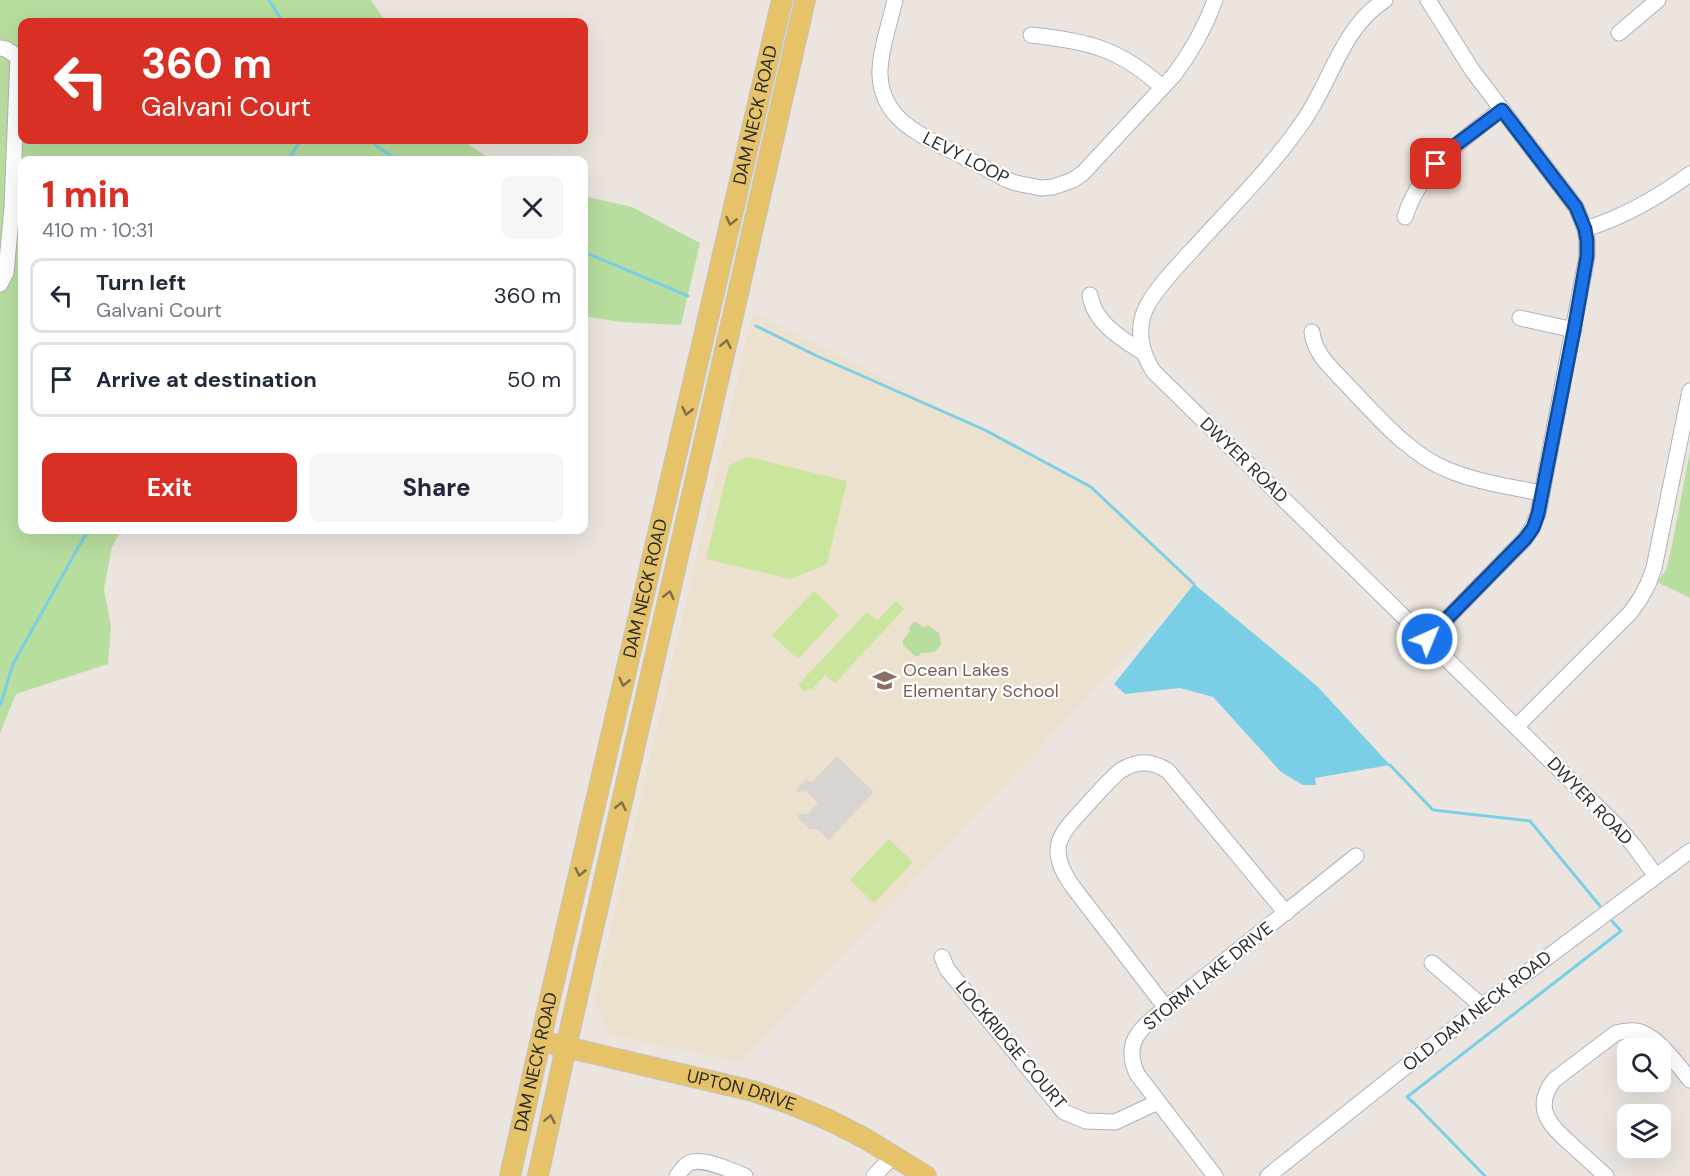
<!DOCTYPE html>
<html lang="en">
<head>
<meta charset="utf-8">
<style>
	:root { --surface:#fff; --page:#f6f6f7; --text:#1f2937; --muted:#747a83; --line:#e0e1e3; --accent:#d93025 }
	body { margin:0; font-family:"DM Sans",sans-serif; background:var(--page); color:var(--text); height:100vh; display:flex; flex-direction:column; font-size:22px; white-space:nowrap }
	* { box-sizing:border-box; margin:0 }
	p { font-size:20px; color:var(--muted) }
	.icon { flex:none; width:33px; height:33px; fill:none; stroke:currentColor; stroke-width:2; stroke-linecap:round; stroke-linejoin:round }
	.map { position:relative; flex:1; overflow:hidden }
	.details { position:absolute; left:18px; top:156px; width:570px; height:378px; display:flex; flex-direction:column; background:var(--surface); border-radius:12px; box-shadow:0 6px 24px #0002 }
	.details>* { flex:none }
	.hud { position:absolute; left:18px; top:18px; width:570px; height:126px; border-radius:12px; box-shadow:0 6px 24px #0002; background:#d93025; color:#fff; overflow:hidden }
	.tools { position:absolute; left:1617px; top:1038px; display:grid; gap:12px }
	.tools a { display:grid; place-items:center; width:54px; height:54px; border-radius:12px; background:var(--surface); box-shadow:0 6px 24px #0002; font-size:30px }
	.pin { position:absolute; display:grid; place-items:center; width:51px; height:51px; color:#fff; margin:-26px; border-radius:12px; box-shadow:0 3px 9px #0006 }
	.me { position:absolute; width:66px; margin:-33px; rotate:44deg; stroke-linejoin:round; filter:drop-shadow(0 0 4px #0008) }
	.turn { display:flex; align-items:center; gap:21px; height:126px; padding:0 24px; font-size:27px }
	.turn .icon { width:78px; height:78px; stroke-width:2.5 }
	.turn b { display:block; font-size:42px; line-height:51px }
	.round { display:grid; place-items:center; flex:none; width:63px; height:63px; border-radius:12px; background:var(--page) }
	.overview { display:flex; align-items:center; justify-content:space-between; height:102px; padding:0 24px }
	h1 { font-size:36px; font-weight:800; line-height:45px; color:var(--accent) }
	.action { display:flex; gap:12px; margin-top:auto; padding:12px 24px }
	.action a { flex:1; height:69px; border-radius:12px; background:var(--accent); color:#fff; font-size:24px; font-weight:800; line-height:69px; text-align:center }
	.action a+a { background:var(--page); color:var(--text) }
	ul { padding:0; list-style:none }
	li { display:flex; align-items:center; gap:18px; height:75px; margin:0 12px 9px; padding:0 12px; border:3px solid var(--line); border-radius:12px }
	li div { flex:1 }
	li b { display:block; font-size:22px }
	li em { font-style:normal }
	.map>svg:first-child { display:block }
</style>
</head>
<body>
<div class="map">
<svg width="1690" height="1176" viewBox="0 0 1690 1176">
	<rect width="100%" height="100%" fill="#ece5df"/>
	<path fill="#ece1cf" d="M753,312L985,430L1091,487L1194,584L846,953L740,1062L610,1035L594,1000Z"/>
	<g fill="#b8de9f">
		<path d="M0,0H371L386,22H22V140H462L492,160H22V530H121L112,547L104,589L111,627L108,664L16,694L0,733Z"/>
		<path d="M584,196L632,207L700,243L681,325L620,322L584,316Z"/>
		<path d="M1690,451V598L1657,582L1666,570L1671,550Z"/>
		<path d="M916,622L923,627L929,626L939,633L941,645L935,652L921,653L919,656H915L903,645V640L910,631L909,629L912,623Z"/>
	</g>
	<g fill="#cae59c">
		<path d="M749,457L847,481L827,564L791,579L706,559L729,465Z"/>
		<path d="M814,591L839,615L798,659L772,635Z"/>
		<path d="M896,601L904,609L835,683L825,675L811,690L809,688L805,692L798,685L867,612L877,621Z"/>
		<path d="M889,839L913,862L874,903L850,880Z"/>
	</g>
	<path fill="#d8d5d1" d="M837,756L874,792L829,840L817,829H810L797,817L799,814H807L818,803L806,791L798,792L796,790L806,779L811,783Z"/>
	<path fill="#7acfe6" d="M1194,584L1317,686L1390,765L1315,778L1316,785H1303L1281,772L1213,697L1180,688L1125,694L1114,684Z"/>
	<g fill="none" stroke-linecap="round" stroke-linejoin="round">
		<g stroke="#7acfe6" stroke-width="3">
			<path d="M269,0L283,22"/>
			<path d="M371,140L379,148L398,160"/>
			<path d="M288,160L301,140"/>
			<path d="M584,252L688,296"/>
			<path d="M756,326L817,356L985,430L1091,487L1194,584"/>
			<path d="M0,706L13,664L88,530"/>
			<path d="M1390,765L1433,810L1530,821L1600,906"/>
			<path d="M1485,1176L1414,1103L1407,1097L1621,931L1612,921"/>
		</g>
		<defs>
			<g id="minor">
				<path d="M895,0C890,22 879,54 880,76C883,120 919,134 952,151C970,160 988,169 1005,179L1016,183L1041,188L1053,187L1073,180L1083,173L1174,75C1192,51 1205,28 1215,0"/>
				<path d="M1385,0C1341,28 1331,83 1302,123C1271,168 1231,207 1195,247C1180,263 1155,289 1146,308C1136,329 1141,353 1154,372L1618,827L1634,846L1656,876"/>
				<path d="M1619,33L1658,0"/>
				<path d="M1031,35C1087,41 1119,48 1162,87"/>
				<path d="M0,48L6,49L18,57L12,207L6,273L0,284"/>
				<path d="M1405,217C1420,167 1464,139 1502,109"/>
				<path d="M1585,229C1624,217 1657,198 1690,174"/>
				<path d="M1090,295C1094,323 1122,339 1144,353"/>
				<path d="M1520,318L1574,330"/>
				<path d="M1312,332C1313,341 1317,350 1322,357C1330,368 1341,378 1350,388C1378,417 1410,455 1448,470C1477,482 1511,487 1542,493"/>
				<path d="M1427,639L1525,539L1532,528L1538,514L1587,256V241L1585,229L1576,207L1472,70L1428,0"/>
				<path d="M1516,727L1630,613L1640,599L1648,584L1654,568L1690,391"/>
				<path d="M942,957L947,969L1064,1112L1086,1121L1115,1122L1158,1102"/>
				<path d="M1432,963L1482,1006"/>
				<path d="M1166,1008L1073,887C1046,848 1058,836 1087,805C1097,794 1108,781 1120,771C1137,760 1151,760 1168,771L1286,913"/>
				<path d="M677,1176C680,1172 683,1168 686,1165C699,1154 731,1171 745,1176"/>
				<path d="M874,1176L894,1155"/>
				<path d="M1215,1176L1137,1074C1122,1041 1142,1027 1166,1008L1356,856"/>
				<path d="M1268,1176L1482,1006L1690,851"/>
				<path d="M1606,1176C1595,1166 1585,1157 1574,1147C1552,1127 1531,1110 1554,1080L1616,1033C1623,1031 1629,1030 1636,1031C1656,1034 1678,1065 1690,1080"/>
			</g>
			<g id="major">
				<path id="s1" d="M553,1044L753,1091L791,1104L829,1120L866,1139L926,1176"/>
				<path id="s2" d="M510,1176L546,1016L782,0"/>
				<path d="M538,1176L566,1047L805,0"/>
			</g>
		</defs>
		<use href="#minor" stroke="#afb2bb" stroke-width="17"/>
		<use href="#major" stroke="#c4c4c4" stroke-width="22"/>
		<use href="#minor" stroke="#fff" stroke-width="15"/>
		<use href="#major" stroke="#e6c269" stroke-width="20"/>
	</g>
	<defs><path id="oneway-chevron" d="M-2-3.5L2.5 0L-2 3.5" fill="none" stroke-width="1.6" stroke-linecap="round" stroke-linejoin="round" transform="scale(1.5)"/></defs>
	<g stroke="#7f6f47">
		<use href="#oneway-chevron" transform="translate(731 221) rotate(103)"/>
		<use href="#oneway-chevron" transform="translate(726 344) rotate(-77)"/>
		<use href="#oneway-chevron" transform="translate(687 411) rotate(103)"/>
		<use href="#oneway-chevron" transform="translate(669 595) rotate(-77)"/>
		<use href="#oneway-chevron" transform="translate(624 682) rotate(103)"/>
		<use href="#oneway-chevron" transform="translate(621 806) rotate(-77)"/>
		<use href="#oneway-chevron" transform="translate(580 872) rotate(103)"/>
		<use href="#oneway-chevron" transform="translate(550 1119) rotate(-78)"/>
	</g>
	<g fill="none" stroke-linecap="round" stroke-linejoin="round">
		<defs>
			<path id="route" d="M1427,639L1525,539L1533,528L1538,514L1574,330L1587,256V241L1585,229L1576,207L1502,110L1453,147L1436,164"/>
		</defs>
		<use href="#route" stroke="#114b97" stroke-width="15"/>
		<use href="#route" stroke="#1a73e8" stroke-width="10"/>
	</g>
	<defs>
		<symbol id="school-bare" viewBox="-9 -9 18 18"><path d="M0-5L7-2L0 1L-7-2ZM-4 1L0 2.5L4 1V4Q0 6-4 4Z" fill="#8d6e63" stroke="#fff" stroke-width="2.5" paint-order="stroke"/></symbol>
	</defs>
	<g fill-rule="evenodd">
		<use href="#school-bare" x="868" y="664" width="33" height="33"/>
	</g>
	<g text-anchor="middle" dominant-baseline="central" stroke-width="4.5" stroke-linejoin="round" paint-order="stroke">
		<g font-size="18" fill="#2b2b2b" stroke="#fff">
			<text stroke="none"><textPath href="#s2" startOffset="1089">DAM NECK ROAD</textPath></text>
			<text transform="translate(966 158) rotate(27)">LEVY LOOP</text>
			<text transform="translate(1244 460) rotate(44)">DWYER ROAD</text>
			<text stroke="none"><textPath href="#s2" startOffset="603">DAM NECK ROAD</textPath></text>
			<text transform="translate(1590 801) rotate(46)">DWYER ROAD</text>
			<text transform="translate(1208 976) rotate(-39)">STORM LAKE DRIVE</text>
			<text transform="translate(1477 1011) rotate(-38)">OLD DAM NECK ROAD</text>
			<text transform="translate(1011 1045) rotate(50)">LOCKRIDGE COURT</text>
			<text stroke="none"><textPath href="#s2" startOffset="117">DAM NECK ROAD</textPath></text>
			<text stroke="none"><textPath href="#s1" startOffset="194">UPTON DRIVE</textPath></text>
		</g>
		<g font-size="18" fill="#785e54" stroke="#fff" text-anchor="start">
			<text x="903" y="670">Ocean Lakes<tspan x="903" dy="21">Elementary School</tspan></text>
		</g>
	</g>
</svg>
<div class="tools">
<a><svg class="icon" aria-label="search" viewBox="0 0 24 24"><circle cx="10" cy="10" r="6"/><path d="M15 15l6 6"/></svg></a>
<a><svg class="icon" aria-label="layers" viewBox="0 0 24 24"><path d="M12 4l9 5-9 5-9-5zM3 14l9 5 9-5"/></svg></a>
</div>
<div class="pin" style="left:1436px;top:164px;background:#d93025"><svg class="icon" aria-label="arrive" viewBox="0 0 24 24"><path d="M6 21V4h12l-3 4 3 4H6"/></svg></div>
<svg class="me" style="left:1427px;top:639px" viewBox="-20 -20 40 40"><circle r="17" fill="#1a73e8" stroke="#fff" stroke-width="3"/><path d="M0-11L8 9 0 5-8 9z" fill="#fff"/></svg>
<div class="hud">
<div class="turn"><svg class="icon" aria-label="left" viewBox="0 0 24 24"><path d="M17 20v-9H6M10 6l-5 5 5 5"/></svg><div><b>360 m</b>Galvani Court</div></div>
</div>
<section class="details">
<div class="overview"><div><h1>1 min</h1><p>410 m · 10:31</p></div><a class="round"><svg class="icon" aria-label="close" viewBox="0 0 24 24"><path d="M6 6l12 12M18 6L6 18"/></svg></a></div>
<ul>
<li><svg class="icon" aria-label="left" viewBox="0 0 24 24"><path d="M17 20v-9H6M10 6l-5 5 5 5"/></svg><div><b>Turn left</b><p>Galvani Court</p></div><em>360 m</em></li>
<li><svg class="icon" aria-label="arrive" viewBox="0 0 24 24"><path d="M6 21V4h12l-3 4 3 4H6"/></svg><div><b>Arrive at destination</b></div><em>50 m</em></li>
</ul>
<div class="action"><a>Exit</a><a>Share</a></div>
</section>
</div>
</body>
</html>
